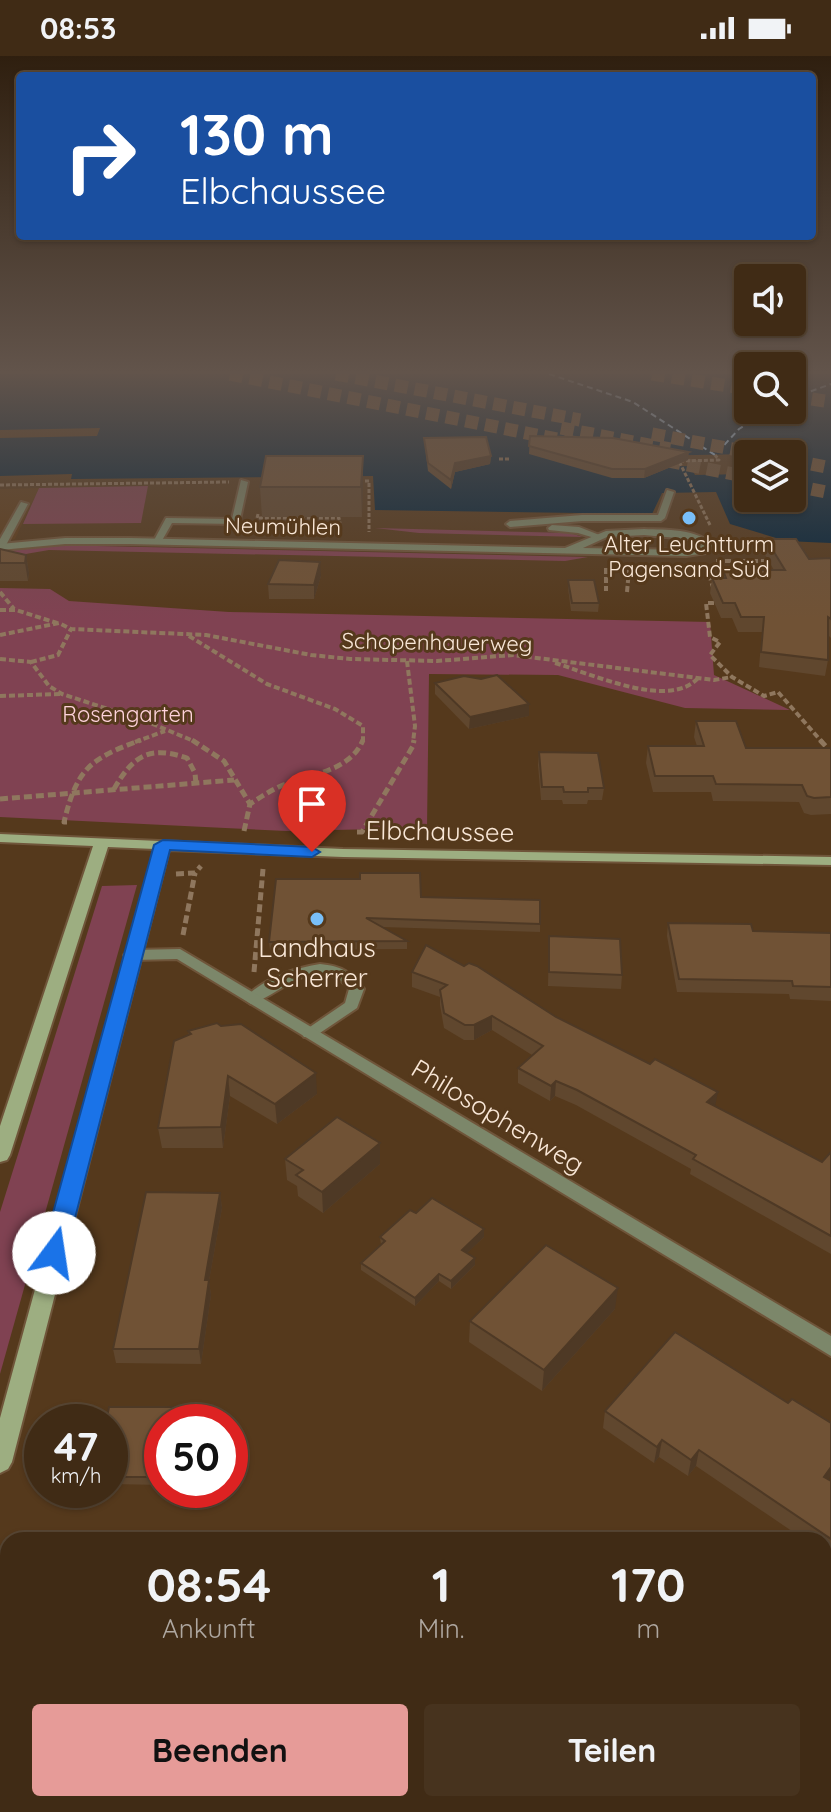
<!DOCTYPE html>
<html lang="de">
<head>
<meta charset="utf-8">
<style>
	:root { --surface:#402b15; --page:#47331e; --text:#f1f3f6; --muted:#aea7a0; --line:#594734; --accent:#e69b98 }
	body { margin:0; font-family:Quicksand,sans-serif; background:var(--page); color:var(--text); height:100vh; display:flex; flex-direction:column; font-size:30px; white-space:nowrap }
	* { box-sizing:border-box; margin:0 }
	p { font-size:26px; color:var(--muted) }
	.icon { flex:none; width:44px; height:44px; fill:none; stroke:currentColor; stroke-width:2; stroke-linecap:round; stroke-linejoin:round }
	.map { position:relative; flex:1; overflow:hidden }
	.side { position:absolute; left:0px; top:1476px; width:832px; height:280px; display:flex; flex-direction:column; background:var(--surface); border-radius:24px 24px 0 0; box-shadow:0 2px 6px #0004,0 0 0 2px var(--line) }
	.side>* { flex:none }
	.guide { position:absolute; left:16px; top:16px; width:800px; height:168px; border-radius:8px; box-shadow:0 2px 6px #0004,0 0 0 2px var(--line); background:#1a4fa0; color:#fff; overflow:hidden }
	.tools { position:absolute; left:734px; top:208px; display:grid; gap:16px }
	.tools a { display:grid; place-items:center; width:72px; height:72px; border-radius:8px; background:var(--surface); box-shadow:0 2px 6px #0004,0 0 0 2px var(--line); font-size:40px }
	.speed { position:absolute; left:24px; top:1348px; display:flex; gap:16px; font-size:40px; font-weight:700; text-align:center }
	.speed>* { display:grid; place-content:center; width:104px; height:104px; border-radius:50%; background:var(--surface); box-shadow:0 2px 6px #0004,0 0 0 2px var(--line); line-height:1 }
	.speed small { font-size:20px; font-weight:400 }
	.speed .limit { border:12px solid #d22; background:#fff; color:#111 }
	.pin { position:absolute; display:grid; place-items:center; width:68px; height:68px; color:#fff; margin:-82px -34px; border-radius:50% 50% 50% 0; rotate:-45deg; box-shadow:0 0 8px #0007 }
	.pin .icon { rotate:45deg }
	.me { position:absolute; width:88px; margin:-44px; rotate:14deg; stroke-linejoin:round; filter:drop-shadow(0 0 6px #0008) }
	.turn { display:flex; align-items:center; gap:28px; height:168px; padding:0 32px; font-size:36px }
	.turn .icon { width:104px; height:104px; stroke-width:2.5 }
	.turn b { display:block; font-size:56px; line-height:68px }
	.eta { display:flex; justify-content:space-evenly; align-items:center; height:136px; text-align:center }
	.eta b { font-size:48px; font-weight:700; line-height:56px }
	.action { display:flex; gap:16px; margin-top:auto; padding:16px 32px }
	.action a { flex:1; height:92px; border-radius:8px; background:var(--accent); color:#111; font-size:32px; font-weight:700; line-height:92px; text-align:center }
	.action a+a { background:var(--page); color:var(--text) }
	.status { display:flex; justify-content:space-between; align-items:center; height:56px; padding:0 40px; background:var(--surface); direction:ltr }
	.status svg { height:22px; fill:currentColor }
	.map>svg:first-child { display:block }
</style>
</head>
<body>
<div class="status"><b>08:53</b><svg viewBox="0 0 49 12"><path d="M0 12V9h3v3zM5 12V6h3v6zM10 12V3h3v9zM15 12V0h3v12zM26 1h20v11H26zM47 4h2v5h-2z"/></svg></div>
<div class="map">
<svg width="831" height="1756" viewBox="0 0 831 1756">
	<rect width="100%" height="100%" fill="#55391c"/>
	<path fill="#5f3d1a" d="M39,432L15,483L0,487V433Z"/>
	<g fill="#804252">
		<path d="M148,430L141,467L23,468L39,432Z"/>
		<path d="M375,472L570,477L583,481L419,477Z"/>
		<path d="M52,489L588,501L565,505L49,494L14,500L0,495Z"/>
		<path d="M0,532L50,533L69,545L229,556L710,566L714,619L790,654L685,652L558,619L429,618L427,772L286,775L0,761Z"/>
		<path d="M137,829L0,1318V1156L102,830Z"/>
	</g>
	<path fill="#03243c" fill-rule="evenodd" d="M0,318H748V354H792V318H831V487L786,485L730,468L716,436L662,437L652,458L375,454L373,420L71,423L72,418L0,420ZM748,398H792V442H748Z"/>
	<g fill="#55391c">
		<path d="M100,372L97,380L0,382V374Z"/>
		<path d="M748,398V418L695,419L690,410L594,412L590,401Z"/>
	</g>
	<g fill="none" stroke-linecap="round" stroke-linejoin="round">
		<g stroke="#9ccbf4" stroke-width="2" stroke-dasharray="6 4" stroke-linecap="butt">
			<path d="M549,318L633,346L715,399L739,373L768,354"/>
			<path d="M792,342L831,328"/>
		</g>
		<g stroke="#6e5338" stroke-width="13" stroke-dasharray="13 7" stroke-linecap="butt">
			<path d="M230,318L577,387"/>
			<path d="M336,318L580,364"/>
			<path d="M652,318L748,333"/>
			<path d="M792,340L831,346"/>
			<path d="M561,372L670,393"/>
			<path d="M652,378L759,398"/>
			<path d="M648,401L748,421"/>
			<path d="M792,404L831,412"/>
			<path d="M792,429L831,437"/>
		</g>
		<defs>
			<g id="lane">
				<path d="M241,424L248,426L239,468L172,467L160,488H154L153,486L166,462L232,463Z"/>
				<path d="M667,434L674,436L665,462L661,465H582L510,471L506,468L510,465L582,459H658Z"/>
				<path d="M21,446L28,448L5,491L0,494V483Z"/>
				<path d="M552,469L579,471L602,480L598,483L578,477L549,474L548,472Z"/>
				<path d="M320,908C341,910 352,916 364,933L357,952L314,981H304L301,977L345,947L349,933C317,894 284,937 251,948L244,943C262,923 294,912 320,908Z"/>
			</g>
			<g id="street">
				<path d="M644,473C666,474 696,472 713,489L706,497L686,500L130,488H65L0,494V488L65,482H130L565,492L606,475ZM644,479L688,483L702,489L699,492L686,494L583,492L607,481Z"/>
				<path d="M180,893L831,1280V1300L177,903L132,904L124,899L132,894Z"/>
			</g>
			<path id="secondary" d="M0,778L343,793L831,801V809L343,801L169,794L12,1406L8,1413L0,1417V1362L155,793L108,791L10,1099L7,1104L0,1106V1070L93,790L0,786Z"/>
		</defs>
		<use href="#lane" stroke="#6f553a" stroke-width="4"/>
		<use href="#street" stroke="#6f553a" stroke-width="4"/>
		<use href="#secondary" stroke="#6f553a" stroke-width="4"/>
		<g stroke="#8f775e" stroke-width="3" stroke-dasharray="4 2" stroke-linecap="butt">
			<path d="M499,403H510"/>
			<path d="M359,425H369V476"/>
			<path d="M0,429L229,426"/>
			<path d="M258,458L257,462H339L340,467"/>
			<path d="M710,469L679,405L719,404L715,399"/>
		</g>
		<g stroke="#8f775e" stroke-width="4" stroke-dasharray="6 3" stroke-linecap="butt">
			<path d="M716,505H774"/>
			<path d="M706,510L713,531"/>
			<path d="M606,512V535"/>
			<path d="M0,536L14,553"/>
			<path d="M627,536L629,514"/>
			<path d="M714,547H706L710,581L720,586L710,599L732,621L764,640L778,636L822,686"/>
			<path d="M0,554H16L57,567"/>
			<path d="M0,579L59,567L71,573L206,579L311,599L350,603L437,605L513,599L714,624L732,621"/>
			<path d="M189,580L267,628L335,653L363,670V686"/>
			<path d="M0,603L31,606L49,630L62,638L148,666L196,686"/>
			<path d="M407,605L415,670L413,686"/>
			<path d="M31,606L58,599L71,573"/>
			<path d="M555,607C592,618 669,654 698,622"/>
			<path d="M0,640L61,638"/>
			<path d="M135,686L165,675"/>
		</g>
		<g stroke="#8f775e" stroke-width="5" stroke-dasharray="8 4" stroke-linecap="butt">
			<path d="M192,684L224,705L250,748"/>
			<path d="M820,684L831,696"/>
			<path d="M114,733C133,700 149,689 187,702L195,717L196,728"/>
			<path d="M0,743L234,724"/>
			<path d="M67,766H64C77,713 89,703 141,684"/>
			<path d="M244,775L250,748C261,741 271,734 283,729C312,718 350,715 363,684"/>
			<path d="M357,776H362L413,690L414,684"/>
			<path d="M176,818L195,817L201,810"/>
			<path d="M183,879L195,817"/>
			<path d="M254,916L263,813"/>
		</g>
		<use href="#lane" fill="#7c876a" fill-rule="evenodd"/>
		<use href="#street" fill="#7c876a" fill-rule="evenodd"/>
		<use href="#secondary" fill="#9dae81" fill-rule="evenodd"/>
	</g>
	<g fill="#60472e">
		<path d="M530,380L688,404L644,422H612L529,398Z"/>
		<path d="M424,382L491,400L490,408L455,416L451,433L428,415Z"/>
		<path d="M363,400L362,461H262L260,431Z"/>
		<path d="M766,483L809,503L831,502V582L828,579V604L825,620L759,611L762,576H738L732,562H721L710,537L712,522H722L723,514H774L764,497Z"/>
		<path d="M0,493L26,499L29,517L28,525H0Z"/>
		<path d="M321,520L314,543H269L268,528Z"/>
		<path d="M568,524L599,547L598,556L571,555L568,532Z"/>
		<path d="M435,627L529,648V660L469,673L435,638Z"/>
		<path d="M696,665L746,692H831V758L811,759L804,757L799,746L713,745L711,736H653L646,707L648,690H697L694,681Z"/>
		<path d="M539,696L604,732L602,744H588L587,748H563L562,744H541L538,709Z"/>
		<path d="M421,841L540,868V876L382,871L407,885V893L270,894L269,886Z"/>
		<path d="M668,867L753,875L831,877V945L790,943L789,938L677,936L667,880Z"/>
		<path d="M549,880L622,919L621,933L548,930Z"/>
		<path d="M412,916L556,961L715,1050L822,1106L831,1096V1198L690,1118L691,1113L576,1049L555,1040L550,1045L518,1027V1012L532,999L492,974L474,984H464L444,972L440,949V941L412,931Z"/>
		<path d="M188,975L317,1038L277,1068L230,1040L223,1092H162L158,1072L189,979Z"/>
		<path d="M285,1103L380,1108L323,1157L298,1140L297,1130L287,1124Z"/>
		<path d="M220,1137L222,1152L209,1225L211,1239L201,1308L116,1307L113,1293Z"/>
		<path d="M416,1157L484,1173V1181L467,1197L475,1209L451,1233L439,1225L415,1250L361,1214V1207L381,1189L380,1181Z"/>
		<path d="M615,1253L542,1335L469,1286L470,1265Z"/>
		<path d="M605,1355L831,1425V1520L824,1515L828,1500L824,1497V1484H805L696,1410L688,1420L659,1401L654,1407L603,1372Z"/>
		<path d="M201,1359L162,1366V1429L110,1428V1366Z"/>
		<path d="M36,1748H150L149,1754H138V1756H35Z"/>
	</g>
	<g fill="#4e3925">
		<path d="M689,396L688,404L644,422L645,413Z"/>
		<path d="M363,400V429L362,461L361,431Z"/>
		<path d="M491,400L490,408L455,416L451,433V424L455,407Z"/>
		<path d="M26,499L29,517L28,525L25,507Z"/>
		<path d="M320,506L321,520L314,543V529Z"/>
		<path d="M529,648V660L469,673L470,661Z"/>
		<path d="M492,960V974L474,984V969Z"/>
		<path d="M316,1017L317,1038L277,1068L275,1048Z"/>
		<path d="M228,1020L230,1040L223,1092L221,1071Z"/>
		<path d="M556,1025L555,1040L550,1045L551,1030Z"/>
		<path d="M718,1036L715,1051L707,1046Z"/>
		<path d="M380,1087V1108L323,1157L322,1136Z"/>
		<path d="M220,1137L222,1152L209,1225L211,1239L201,1308L199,1293L205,1224Z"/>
		<path d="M484,1173V1181L462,1202V1194Z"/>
		<path d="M475,1202V1209L451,1233V1225Z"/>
		<path d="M439,1218V1225L415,1250V1242Z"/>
		<path d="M618,1232L615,1253L542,1335L544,1314Z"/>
		<path d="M662,1384L659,1401L654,1407L657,1391Z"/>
		<path d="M699,1394L696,1410L688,1420L691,1404Z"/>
		<path d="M831,1411V1420L819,1437L824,1421Z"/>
		<path d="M133,1748H136L138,1756H132Z"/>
	</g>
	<g fill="#705235" stroke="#4e3925" stroke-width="2">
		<path d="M530,380L613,382L689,396L645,413H612L529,390Z"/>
		<path d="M486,381L491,400L455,407L451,424L428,407L424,382Z"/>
		<path d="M266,400H363L361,431H260Z"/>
		<path d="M766,483H796L809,503L831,502V563L828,561V604L761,596L764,561H741L735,547H723L712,522H726L723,514H785Z"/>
		<path d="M0,493L26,499L25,507H0Z"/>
		<path d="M279,504L320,506L314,529L268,528Z"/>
		<path d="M568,524H594L599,547H572Z"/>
		<path d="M497,619L529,648L470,661L435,627L464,620L481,623Z"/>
		<path d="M696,665H736L746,692H831V741L814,742L807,740L802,729L716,728L713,720H655L648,690H704Z"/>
		<path d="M539,696L598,697L604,732H588V736H564L563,731H542Z"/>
		<path d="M360,817H420L421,841L540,844V868L366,862L407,885L269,886L276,823H360Z"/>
		<path d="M668,867L751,868L753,875L831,877V931L793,930L792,925L679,923Z"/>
		<path d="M549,880L620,883L622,919L549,916Z"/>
		<path d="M426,889L464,910L469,907L477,910L556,961L650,1008L655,1003L718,1036L707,1046L822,1106L831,1096V1180L693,1103L696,1099L577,1034L556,1025L551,1030L518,1012L543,990L492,960L474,969H465L444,957L440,934L447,929L412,916Z"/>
		<path d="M217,967L221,970L241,968L316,1017L275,1048L228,1020L221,1071L158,1072L174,985L191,978L188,975Z"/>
		<path d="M337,1061L380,1087L322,1136L296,1119L303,1114L285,1103Z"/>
		<path d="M146,1136L220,1137L205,1224H209L199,1293H113Z"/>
		<path d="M432,1142L484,1173L462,1194L475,1202L451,1225L439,1218L415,1242L361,1207L385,1185L380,1181L410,1154L416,1157Z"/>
		<path d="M546,1189L618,1232L544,1314L470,1265Z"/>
		<path d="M675,1276L788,1347L792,1343L831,1367V1411L824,1421L831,1425V1483L699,1394L691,1404L662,1384L657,1391L605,1355Z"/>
		<path d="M109,1351H200L198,1366H162V1421H110V1366H106Z"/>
		<path d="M36,1748H133L132,1756H35Z"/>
		<path d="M348,1748H647L656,1756H340Z"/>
	</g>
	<linearGradient id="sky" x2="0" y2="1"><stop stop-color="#2f1f0f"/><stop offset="0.56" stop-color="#62544b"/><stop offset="1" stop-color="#62544b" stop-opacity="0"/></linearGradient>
	<rect width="831" height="564" fill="url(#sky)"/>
	<path fill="#1a73e8" stroke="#114b97" stroke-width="2" d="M163,784L312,791L320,796L312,801L170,794L66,1197L63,1204L54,1206L46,1204L42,1197L154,789Z"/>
	<g fill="#79bff8" stroke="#55391c" stroke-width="3">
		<circle cx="689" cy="462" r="8"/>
		<circle cx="317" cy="863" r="8"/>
	</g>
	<g text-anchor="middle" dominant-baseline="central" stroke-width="6" stroke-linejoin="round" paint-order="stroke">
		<g font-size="22" fill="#f9e7d7" stroke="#55391c">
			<text transform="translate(283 470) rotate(1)">Neumühlen</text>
			<text transform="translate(437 586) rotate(1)">Schopenhauerweg</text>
		</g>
		<g font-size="22" fill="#f9e7d7" stroke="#55391c">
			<text x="689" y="488">Alter Leuchtturm<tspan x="689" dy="25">Pagensand-Süd</tspan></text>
		</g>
		<g font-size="22" fill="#fed2db" stroke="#55391c">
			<text x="128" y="658">Rosengarten</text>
		</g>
		<g font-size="26" fill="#f9e7d7" stroke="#55391c">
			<text transform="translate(440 775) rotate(1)">Elbchaussee</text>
			<text transform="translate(498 1060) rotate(31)">Philosophenweg</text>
		</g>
		<g font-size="26" fill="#f9e7d7" stroke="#55391c">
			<text x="317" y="891">Landhaus<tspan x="317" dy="30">Scherrer</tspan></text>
		</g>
	</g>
</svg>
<div class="tools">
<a><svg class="icon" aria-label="sound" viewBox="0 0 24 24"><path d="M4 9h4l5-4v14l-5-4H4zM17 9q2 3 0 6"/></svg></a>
<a><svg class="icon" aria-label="search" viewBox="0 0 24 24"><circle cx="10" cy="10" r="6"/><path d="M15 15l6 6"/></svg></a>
<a><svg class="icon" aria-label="layers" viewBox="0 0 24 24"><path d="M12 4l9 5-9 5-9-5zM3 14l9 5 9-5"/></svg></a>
</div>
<div class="speed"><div>47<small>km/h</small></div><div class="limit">50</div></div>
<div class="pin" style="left:312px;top:796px;background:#d93025"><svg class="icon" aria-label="arrive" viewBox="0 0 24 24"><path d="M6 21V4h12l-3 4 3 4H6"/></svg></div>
<svg class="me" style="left:54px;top:1197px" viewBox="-20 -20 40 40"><circle r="19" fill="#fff"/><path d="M0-13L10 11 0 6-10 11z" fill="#1a73e8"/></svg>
<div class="guide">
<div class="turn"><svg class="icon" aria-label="right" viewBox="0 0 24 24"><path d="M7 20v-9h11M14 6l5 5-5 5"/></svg><div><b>130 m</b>Elbchaussee</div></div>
</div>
<section class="side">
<div class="eta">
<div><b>08:54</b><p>Ankunft</p></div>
<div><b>1</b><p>Min.</p></div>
<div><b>170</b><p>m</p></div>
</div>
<div class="action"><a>Beenden</a><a>Teilen</a></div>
</section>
</div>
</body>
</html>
